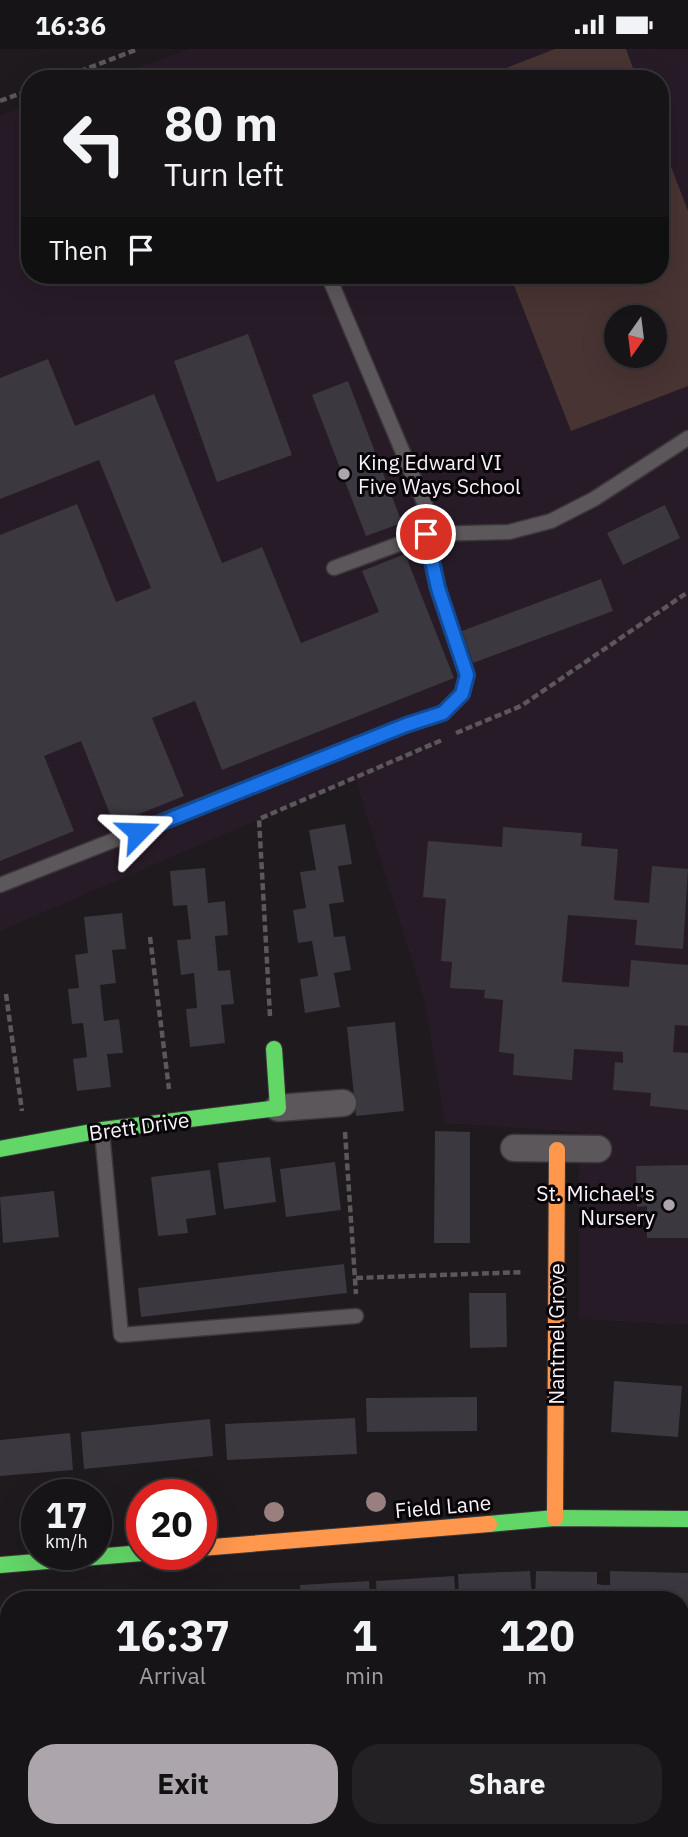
<!DOCTYPE html>
<html lang="en">
<head>
<meta charset="utf-8">
<style>
	:root { --surface:#161416; --page:#232123; --text:#f1f3f6; --muted:#9e9ea1; --line:#353335; --accent:#aca6ac }
	body { margin:0; font-family:"IBM Plex Sans",sans-serif; background:var(--page); color:var(--text); height:100vh; display:flex; flex-direction:column; font-size:26px; white-space:nowrap }
	* { box-sizing:border-box; margin:0 }
	p { font-size:23px; color:var(--muted) }
	.icon { flex:none; width:38px; height:38px; fill:none; stroke:currentColor; stroke-width:2; stroke-linecap:round; stroke-linejoin:round }
	.map { position:relative; flex:1; overflow:hidden }
	.drawer { position:absolute; left:0px; top:1542px; width:690px; height:247px; display:flex; flex-direction:column; background:var(--surface); border-radius:28px 28px 0 0; box-shadow:0 7px 28px #0002,0 0 0 2px var(--line) }
	.drawer>* { flex:none }
	.banner { position:absolute; left:21px; top:21px; width:648px; height:214px; border-radius:28px; box-shadow:0 7px 28px #0002,0 0 0 2px var(--line); background:#161416; color:var(--text); overflow:hidden }
	.needle { width:46px; rotate:194deg }
	.fabs { position:absolute; left:604px; top:256px; display:grid; gap:14px }
	.fabs a { display:grid; place-items:center; width:63px; height:63px; border-radius:50%; background:var(--surface); box-shadow:0 7px 28px #0002,0 0 0 2px var(--line); font-size:35px }
	.speed { position:absolute; left:21px; top:1430px; display:flex; gap:14px; font-size:35px; font-weight:700; text-align:center }
	.speed>* { display:grid; place-content:center; width:91px; height:91px; border-radius:50%; background:var(--surface); box-shadow:0 7px 28px #0002,0 0 0 2px var(--line); line-height:1 }
	.speed small { font-size:18px; font-weight:400 }
	.speed .limit { border:10px solid #d22; background:#fff; color:#111 }
	.pin { position:absolute; display:grid; place-items:center; width:60px; height:60px; color:#fff; margin:-30px; border:4px solid #fff; border-radius:50%; box-shadow:0 2px 7px #0007 }
	.me { position:absolute; width:77px; margin:-38px; rotate:68deg; stroke-linejoin:round; filter:drop-shadow(0 0 5px #0008) }
	.turn { display:flex; align-items:center; gap:24px; height:147px; padding:0 28px; font-size:32px }
	.turn .icon { width:91px; height:91px; stroke-width:2.5 }
	.turn b { display:block; font-size:49px; line-height:60px }
	.then { display:flex; align-items:center; height:66px; padding:0 28px; background:#0003; gap:14px; font-size:26px }
	.eta { display:flex; justify-content:space-evenly; align-items:center; height:119px; text-align:center }
	.eta b { font-size:42px; font-weight:700; line-height:49px }
	.cta { display:flex; gap:14px; margin-top:auto; padding:14px 28px }
	.cta a { flex:1; height:80px; border-radius:28px; background:var(--accent); color:#111; font-size:28px; font-weight:700; line-height:80px; text-align:center }
	.cta a+a { background:var(--page); color:var(--text) }
	.status { display:flex; justify-content:space-between; align-items:center; height:49px; padding:0 35px; background:var(--surface); direction:ltr }
	.status svg { height:19px; fill:currentColor }
	.map>svg:first-child { display:block }
</style>
</head>
<body>
<div class="status"><b>16:36</b><svg viewBox="0 0 49 12"><path d="M0 12V9h3v3zM5 12V6h3v6zM10 12V3h3v9zM15 12V0h3v12zM26 1h20v11H26zM47 4h2v5h-2z"/></svg></div>
<div class="map">
<svg width="688" height="1788" viewBox="0 0 688 1788">
	<rect width="100%" height="100%" fill="#1e1a1e"/>
	<path fill="#271b27" fill-rule="evenodd" d="M190,0H688V1276L579,1270V1083L445,1074L424,950L355,729L0,882V66L30,56V226H660V30H104ZM616,268H654V306H616Z"/>
	<g fill="#483432" fill-rule="evenodd">
		<path d="M555,0H626L637,30H478Z"/>
		<path d="M660,89L688,162V337L571,382L510,226H660ZM616,268H654V306H616Z"/>
	</g>
	<g fill="#3b383f">
		<path d="M248,285L292,406L217,433L174,312Z"/>
		<path d="M48,310L75,377L154,345L222,514L262,498L301,594L379,563L362,522L405,505L454,629L222,721L195,652L152,669L184,747L114,775L81,692L44,707L74,782L0,812V486L77,455L116,553L151,539L99,411L0,450V329Z"/>
		<path d="M348,332L402,474L366,487L312,346Z"/>
		<path d="M665,456L680,489L623,516L607,484Z"/>
		<path d="M601,530L613,562L473,614L462,582Z"/>
		<path d="M345,775L352,815L338,817L344,853L329,855L334,888L345,887L351,921L334,924L340,958L305,964L300,930L318,927L312,892L298,894L293,861L306,859L300,823L316,821L309,781Z"/>
		<path d="M503,778L582,784L581,797L618,800L614,851L649,854L652,817L688,820L683,900L635,896L637,871L568,866L562,933L629,938L631,911L688,916V977L675,976L673,1003L688,1004V1061L650,1057L651,1044L613,1041L615,1013L623,1014V1003L574,1000L572,1031L513,1026L514,1005L499,1003L503,951L484,949L485,941L450,939L452,913L441,912L446,850L423,848L428,792L502,798Z"/>
		<path d="M205,819L208,854L225,852L228,886L215,887L218,922L230,921L234,955L221,956L225,994L190,998L186,960L197,959L194,924L181,926L177,891L191,890L187,856L173,857L170,822Z"/>
		<path d="M122,864L126,900L112,901L116,934L100,936L104,972L119,970L123,1004L107,1005L111,1038L77,1042L73,1010L87,1008L83,974L72,975L68,940L79,939L75,906L88,904L84,868Z"/>
		<path d="M395,973L404,1062L356,1067L347,978Z"/>
		<path d="M435,1082L470,1083V1194H434Z"/>
		<path d="M270,1108L276,1153L224,1160L218,1114Z"/>
		<path d="M335,1113L341,1161L286,1168L280,1120Z"/>
		<path d="M688,1116V1189H647V1157L637,1158L636,1117Z"/>
		<path d="M210,1121L216,1166L186,1170L188,1184L158,1187L151,1128Z"/>
		<path d="M54,1142L59,1188L3,1194L0,1148Z"/>
		<path d="M344,1215L347,1244L141,1268L138,1239Z"/>
		<path d="M469,1244H506L507,1298L470,1299Z"/>
		<path d="M614,1332L682,1337L678,1388L611,1383Z"/>
		<path d="M477,1348V1382L367,1383L366,1349Z"/>
		<path d="M355,1369L357,1405L227,1411L225,1375Z"/>
		<path d="M210,1370L213,1407L84,1420L81,1383Z"/>
		<path d="M70,1384L73,1421L0,1427V1391Z"/>
		<path d="M530,1522L532,1550H459L458,1525Z"/>
		<path d="M536,1522L597,1523V1535L603,1536H610V1522L688,1524V1563H681V1550H535Z"/>
		<path d="M454,1527L456,1550H377L376,1532Z"/>
		<path d="M369,1532L370,1550H301L300,1536Z"/>
		<path d="M295,1543L296,1550H225V1548Z"/>
	</g>
	<g fill="none" stroke-linecap="round" stroke-linejoin="round">
		<defs>
			<g id="lane">
				<path d="M328,226L437,484"/>
				<path d="M334,519L426,485L509,483L551,472L594,450L688,389"/>
				<path d="M0,836L406,676L443,664L462,645L467,626L437,539L426,485"/>
				<path d="M102,1083L121,1286L356,1267"/>
			</g>
			<g id="street">
				<path d="M278,1059L343,1054"/>
				<path d="M514,1099L598,1100"/>
			</g>
			<g id="fast">
				<path d="M0,1100L102,1081L278,1059L274,1000"/>
				<path d="M489,1475L555,1469L688,1470"/>
				<path d="M0,1516L142,1504"/>
			</g>
			<g id="slow">
				<path d="M555,1469L557,1101"/>
				<path d="M201,1499L489,1475"/>
			</g>
		</defs>
		<use href="#lane" stroke="#3b383b" stroke-width="17"/>
		<use href="#street" stroke="#3b383b" stroke-width="29"/>
		<use href="#fast" stroke="#3b383b" stroke-width="18"/>
		<use href="#slow" stroke="#3b383b" stroke-width="18"/>
		<g stroke="#5b585b" stroke-width="4.5" stroke-dasharray="7 3.5" stroke-linecap="butt">
			<path d="M60,30L138,0"/>
			<path d="M0,52L30,41"/>
			<path d="M456,684L521,657L688,543"/>
			<path d="M150,888L169,1040"/>
			<path d="M6,945L22,1062"/>
			<path d="M270,967L259,770L442,691"/>
			<path d="M345,1083L356,1245"/>
			<path d="M356,1229L524,1223"/>
		</g>
		<use href="#lane" stroke="#5b575b" stroke-width="14"/>
		<use href="#street" stroke="#5b575b" stroke-width="26"/>
		<use href="#fast" stroke="#63d668" stroke-width="16"/>
		<use href="#slow" stroke="#ff974d" stroke-width="16"/>
	</g>
	<g fill="#99807f">
		<circle cx="376" cy="1453" r="10"/>
		<circle cx="274" cy="1463" r="10"/>
	</g>
	<g fill="none" stroke-linecap="round" stroke-linejoin="round">
		<defs>
			<path id="route" d="M138,783L406,676L443,664L462,645L467,626L438,539L426,485"/>
		</defs>
		<use href="#route" stroke="#114b97" stroke-width="18"/>
		<use href="#route" stroke="#1a73e8" stroke-width="12"/>
	</g>
	<g fill="#aca6ac" stroke="#070508" stroke-width="2.5">
		<circle cx="344" cy="425" r="7"/>
		<circle cx="669" cy="1156" r="7"/>
	</g>
	<g text-anchor="middle" dominant-baseline="central" stroke-width="6" stroke-linejoin="round" paint-order="stroke">
		<g font-size="21" fill="#f8f2f8" stroke="#070508" text-anchor="start">
			<text x="358" y="413">King Edward VI<tspan x="358" dy="24">Five Ways School</tspan></text>
			<text x="655" y="1144" text-anchor="end">St. Michael's<tspan x="655" dy="24">Nursery</tspan></text>
		</g>
		<g font-size="21" fill="#f8f2f8" stroke="#070508">
			<text transform="translate(139 1077) rotate(-8)">Brett Drive</text>
			<text transform="translate(556 1285) rotate(-90)">Nantmel Grove</text>
			<text transform="translate(443 1457) rotate(-5)">Field Lane</text>
		</g>
	</g>
</svg>
<div class="fabs">
<a><svg class="needle" viewBox="-14 -14 28 28"><path d="M0-13l5 13h-10z" fill="#e53935"/><path d="M0 13l5-13h-10z" fill="#9e9ea1"/></svg></a>
</div>
<div class="speed"><div>17<small>km/h</small></div><div class="limit">20</div></div>
<div class="pin" style="left:426px;top:485px;background:#d93025"><svg class="icon" aria-label="arrive" viewBox="0 0 24 24"><path d="M6 21V4h12l-3 4 3 4H6"/></svg></div>
<svg class="me" style="left:138px;top:783px" viewBox="-20 -20 40 40"><path d="M0-17L14 15 0 8-14 15z" fill="#1a73e8" stroke="#fff" stroke-width="4"/></svg>
<div class="banner">
<div class="turn"><svg class="icon" aria-label="left" viewBox="0 0 24 24"><path d="M17 20v-9H6M10 6l-5 5 5 5"/></svg><div><b>80 m</b>Turn left</div></div>
<div class="then">Then<svg class="icon" aria-label="arrive" viewBox="0 0 24 24"><path d="M6 21V4h12l-3 4 3 4H6"/></svg></div>
</div>
<section class="drawer">
<div class="eta">
<div><b>16:37</b><p>Arrival</p></div>
<div><b>1</b><p>min</p></div>
<div><b>120</b><p>m</p></div>
</div>
<div class="cta"><a>Exit</a><a>Share</a></div>
</section>
</div>
</body>
</html>
